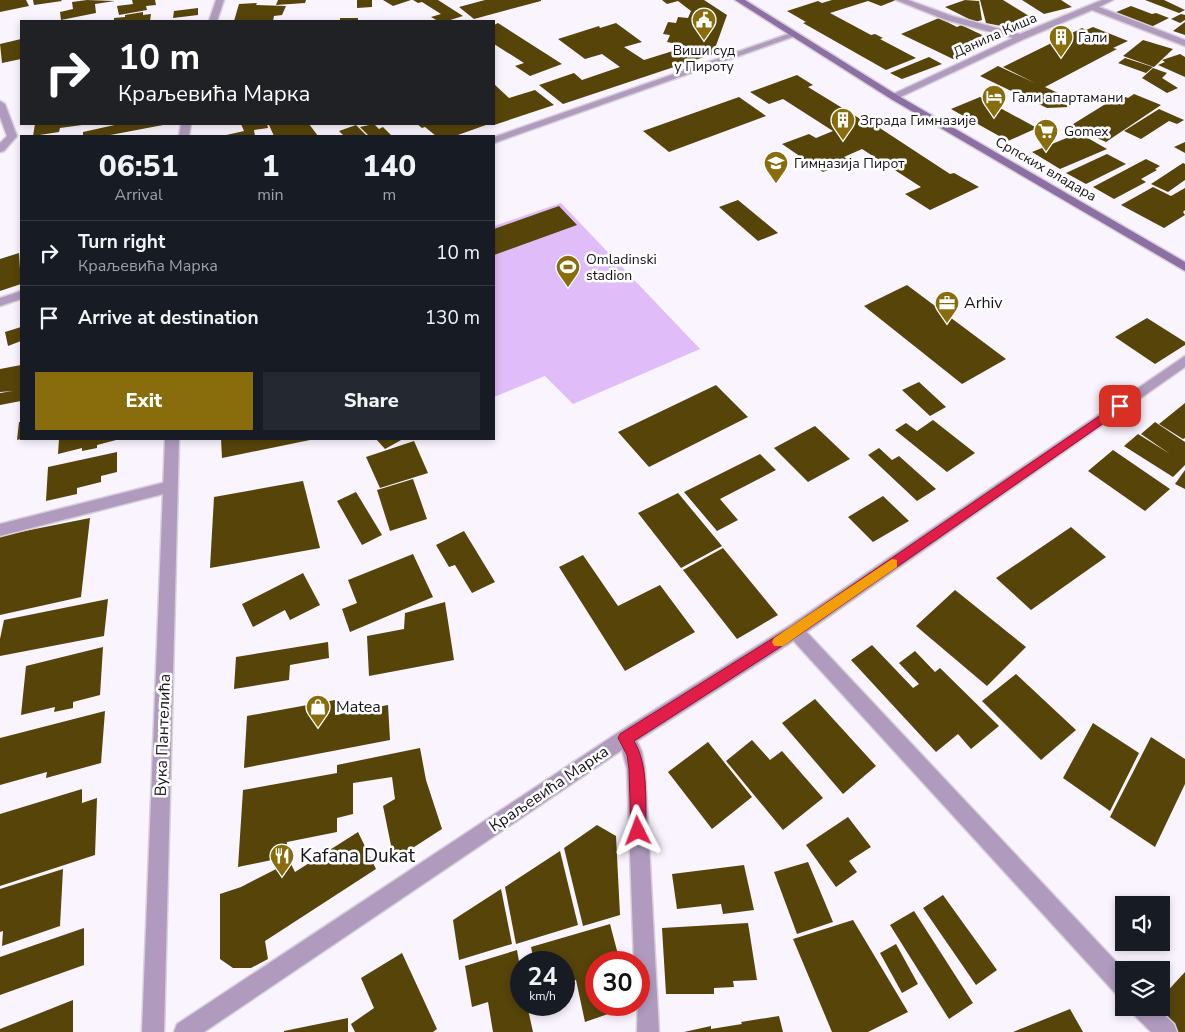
<!DOCTYPE html>
<html lang="en">
<head>
<meta charset="utf-8">
<style>
	:root { --surface:#171b24; --page:#242831; --text:#f1f3f6; --muted:#9ea1a6; --line:#363941; --accent:#896d0d }
	body { margin:0; font-family:"Nunito Sans",sans-serif; background:var(--page); color:var(--text); height:100vh; display:flex; flex-direction:column; font-size:19px; white-space:nowrap }
	* { box-sizing:border-box; margin:0 }
	p { font-size:16px; color:var(--muted) }
	.icon { flex:none; width:28px; height:28px; fill:none; stroke:currentColor; stroke-width:2; stroke-linecap:round; stroke-linejoin:round }
	.map { position:relative; flex:1; overflow:hidden }
	.side { position:absolute; left:20px; top:135px; width:475px; height:305px; display:flex; flex-direction:column; background:var(--surface); border-radius:0px; box-shadow:0 2px 8px #0003 }
	.side>* { flex:none }
	.top-card { position:absolute; left:20px; top:20px; width:475px; height:105px; border-radius:0px; box-shadow:0 2px 8px #0003; background:#202124; color:#fff; overflow:hidden }
	.controls { position:absolute; left:1115px; top:896px; display:grid; gap:10px }
	.controls a { display:grid; place-items:center; width:55px; height:55px; border-radius:0px; background:var(--surface); box-shadow:0 2px 8px #0003; font-size:25px }
	.speed { position:absolute; left:510px; top:951px; display:flex; gap:10px; font-size:25px; font-weight:700; text-align:center }
	.speed>* { display:grid; place-content:center; width:65px; height:65px; border-radius:50%; background:var(--surface); box-shadow:0 2px 8px #0003; line-height:1 }
	.speed small { font-size:12px; font-weight:400 }
	.speed .limit { border:8px solid #d22; background:#fff; color:#111 }
	.pin { position:absolute; display:grid; place-items:center; width:42px; height:42px; color:#fff; margin:-21px; border-radius:10px; box-shadow:0 2px 8px #0006 }
	.me { position:absolute; width:55px; margin:-28px; rotate:357deg; stroke-linejoin:round; filter:drop-shadow(0 0 4px #0008) }
	.turn { display:flex; align-items:center; gap:18px; height:105px; padding:0 15px; font-size:22px }
	.turn .icon { width:65px; height:65px; stroke-width:2.5 }
	.turn b { display:block; font-size:35px; line-height:42px }
	.eta { display:flex; justify-content:space-evenly; align-items:center; height:85px; text-align:center }
	.eta b { font-size:30px; font-weight:800; line-height:35px }
	.action { display:flex; gap:10px; margin-top:auto; padding:10px 15px }
	.action a { flex:1; height:58px; border-radius:0px; background:var(--accent); color:#fff; font-size:20px; font-weight:800; line-height:58px; text-align:center }
	.action a+a { background:var(--page); color:var(--text) }
	ul { padding:0; list-style:none }
	li { display:flex; align-items:center; gap:15px; height:65px; padding:0 15px; border-top:1px solid var(--line) }
	li div { flex:1 }
	li b { display:block; font-size:19px }
	li em { font-style:normal }
	.map>svg:first-child { display:block }
</style>
</head>
<body>
<div class="map">
<svg width="1185" height="1032" viewBox="0 0 1185 1032">
	<rect width="100%" height="100%" fill="#faf4ff"/>
	<path fill="#e0bdf8" d="M561,203L700,349L573,404L545,376L494,397V226Z"/>
	<g fill="#564409">
		<path d="M0,0H26L29,6L0,12Z"/>
		<path d="M33,0H61L62,1L34,5Z"/>
		<path d="M87,0L115,1L95,4L96,13L61,20L60,12L73,9L72,2Z"/>
		<path d="M132,0H155L156,5L146,6L147,10L119,15L117,6L133,4Z"/>
		<path d="M278,0H306L305,3L276,5Z"/>
		<path d="M357,0H372V7L357,8Z"/>
		<path d="M383,0H411L393,6Z"/>
		<path d="M413,0H438L463,16L447,21H438L431,17L441,14L422,2L418,3Z"/>
		<path d="M485,0H541V1L474,19L459,7Z"/>
		<path d="M662,0H704L727,15L713,54L563,104L539,85L574,73L582,80L620,67L602,54L585,59L558,39L599,26L600,28L616,23L642,42L624,47L644,60L676,50L677,44L667,42L670,35L663,34L668,22L676,23L678,17L688,18L691,11L678,1L667,4Z"/>
		<path d="M832,0H896L881,6L868,1L830,13L871,35L875,34L883,38L880,39L916,58L886,70L803,23L806,22L787,11L818,1L822,3Z"/>
		<path d="M965,0L979,1L982,20L975,22L945,7Z"/>
		<path d="M980,0H1003L1029,16V21L1006,27L986,23Z"/>
		<path d="M1022,0H1061L1072,7L1044,14Z"/>
		<path d="M1145,0H1164L1185,10L1179,13Z"/>
		<path d="M257,3L256,5L286,6L282,15L274,16L273,21H234L239,4Z"/>
		<path d="M1131,6L1152,14L1156,13L1169,18L1149,28L1114,13Z"/>
		<path d="M198,8V15L173,18L174,11Z"/>
		<path d="M143,12V15L151,14L150,21H114V18L125,17V15Z"/>
		<path d="M1181,14L1185,15V20L1180,23L1171,19Z"/>
		<rect x="340" y="18" width="18" height="3"/>
		<path d="M939,18L957,27L961,25L995,41L953,59L901,34Z"/>
		<path d="M1185,22V35L1173,31Z"/>
		<path d="M498,23L562,64L530,76L515,66L524,63L494,44V25Z"/>
		<path d="M1093,27L1128,41L1113,48L1117,49L1045,87L1078,102L1065,104L1069,107L1047,108L980,76L998,66L1035,83L1003,67L1082,28L1086,30Z"/>
		<path d="M21,39V59L2,63L0,44Z"/>
		<path d="M1143,40L1173,49L1154,67L1123,56Z"/>
		<path d="M1180,54L1185,57V77L1158,65L1165,62L1162,60Z"/>
		<path d="M929,57L942,64L902,79L890,73Z"/>
		<path d="M1125,58L1153,67L1146,73L1118,63Z"/>
		<path d="M1153,68L1167,73L1162,78L1178,88L1167,93L1142,78Z"/>
		<path d="M797,75L813,85L808,87L862,120L866,119L950,174L954,173L979,187L930,210L905,194L921,187L862,149L844,157L850,161L823,172L782,144L809,134L816,138L833,131L783,99L769,104L750,92Z"/>
		<path d="M494,84L509,98L535,90L554,105L494,125Z"/>
		<path d="M1134,94L1161,105L1106,142L1070,126L1120,95L1128,98Z"/>
		<path d="M739,97L766,116L669,152L643,131Z"/>
		<path d="M980,97L1037,128L1008,141L951,109Z"/>
		<path d="M1159,109L1184,120L1177,124L1169,121L1141,139L1124,131Z"/>
		<path d="M35,124H81L82,125L60,128L59,132L33,136Z"/>
		<path d="M119,124H163V125L105,136H83V132Z"/>
		<path d="M241,124H267L268,128L254,130L255,136H222L244,131Z"/>
		<path d="M273,124H309L318,136H274L269,125Z"/>
		<path d="M374,124L379,129L383,127L392,136H369L360,127Z"/>
		<path d="M417,124H484L486,125L455,136H436L425,127L422,128Z"/>
		<path d="M356,125L367,136H344L339,131Z"/>
		<path d="M1079,133L1107,149L1060,169L1032,152Z"/>
		<path d="M1185,142V153L1174,147Z"/>
		<path d="M1107,154L1126,164L1086,184L1066,173Z"/>
		<path d="M1146,159L1160,166L1155,169L1157,170L1141,179L1146,182L1114,199L1093,187Z"/>
		<path d="M1183,163L1185,164V180L1168,192L1151,184Z"/>
		<path d="M1153,187L1171,196L1185,188V210L1183,212L1185,215L1164,228L1121,205Z"/>
		<path d="M738,200L778,233L758,241L719,207Z"/>
		<path d="M559,206L577,225L494,255V229Z"/>
		<path d="M19,253L21,284L0,291V259Z"/>
		<path d="M907,285L1006,359L962,384L864,306Z"/>
		<path d="M1147,318L1185,342V345L1155,364L1115,337Z"/>
		<path d="M21,327V341L8,346L5,332Z"/>
		<path d="M21,365V401L0,405V393L13,391L0,392V369Z"/>
		<path d="M919,382L946,407L930,416L902,390Z"/>
		<path d="M716,385L748,417L649,467L618,432Z"/>
		<path d="M1185,403V438L1183,439L1159,424Z"/>
		<path d="M933,420L975,453L947,472L895,430L906,423L917,431Z"/>
		<path d="M19,422H21V439L17,440Z"/>
		<path d="M1155,422L1185,442V465L1173,477L1124,446L1138,434L1170,454L1141,434Z"/>
		<path d="M815,426L850,459L808,482L774,448Z"/>
		<path d="M59,439H120L97,445V448L82,451V448L58,454Z"/>
		<path d="M221,439H310V440L222,458Z"/>
		<path d="M376,439H403L385,449Z"/>
		<path d="M414,441L428,473L380,488L366,457Z"/>
		<path d="M879,448L892,460L899,456L936,489L917,501L868,455Z"/>
		<path d="M1113,450L1170,489L1145,511L1088,471Z"/>
		<path d="M117,452V472L101,476V482L77,488V494L46,501L48,467Z"/>
		<path d="M760,454L776,470L720,499L738,520L717,531L684,492Z"/>
		<path d="M1185,470V489L1175,484Z"/>
		<path d="M413,479L427,519L390,531L377,490Z"/>
		<path d="M303,481L320,548L210,568L214,497Z"/>
		<path d="M356,492L382,535L362,545L337,501Z"/>
		<path d="M678,493L722,546L681,568L638,513Z"/>
		<path d="M883,496L909,521L873,542L848,517Z"/>
		<path d="M90,518L81,597L0,615V536Z"/>
		<path d="M1071,527L1106,557L1031,610L996,578Z"/>
		<path d="M464,531L495,582L472,593L455,565L449,567L436,545Z"/>
		<path d="M723,548L778,615L737,639L683,570Z"/>
		<path d="M413,554L433,597L350,632L342,609L357,603L348,580Z"/>
		<path d="M583,555L618,606L660,585L695,632L625,671L559,567Z"/>
		<path d="M303,573L320,605L290,620L285,610L253,627L242,604Z"/>
		<path d="M955,590L1026,647L987,686L916,626Z"/>
		<path d="M108,599L104,636L0,656V639L4,620Z"/>
		<path d="M445,602L454,660L369,676L367,636L404,629L405,613Z"/>
		<path d="M328,642L329,658L290,665L289,680L234,689L236,657Z"/>
		<path d="M872,645L936,712L913,688L919,684L899,663L915,651L935,672L940,668L999,726L971,749L958,734L936,752L851,660Z"/>
		<path d="M103,647L100,695L73,702V708L54,712L55,707L21,715L26,666Z"/>
		<path d="M1016,674L1076,730L1041,760L982,701Z"/>
		<path d="M815,699L876,766L843,794L782,723Z"/>
		<path d="M335,700V715L388,705L390,740L244,768L247,716Z"/>
		<path d="M105,711L101,763L46,778L47,772L0,785V738Z"/>
		<path d="M1093,723L1139,753L1110,811L1063,778Z"/>
		<path d="M1151,737L1185,759V784L1155,847L1110,817Z"/>
		<path d="M752,740L770,760L782,751L823,798L783,830L726,761Z"/>
		<path d="M708,742L752,797L712,829L668,772Z"/>
		<path d="M420,748L426,780L442,829L394,860L383,806L395,799L392,777L353,783V814L337,818V832L287,842L286,857L238,867L243,790L337,773V765Z"/>
		<path d="M82,789V803L97,798L95,855L0,886V814Z"/>
		<path d="M848,817L871,847L849,861L857,872L836,887L806,845Z"/>
		<path d="M597,825L616,836L620,915L583,926L564,848Z"/>
		<path d="M358,832L376,869L265,941L268,959L251,968H233L220,959V894L241,887L290,862L295,872Z"/>
		<path d="M560,851L578,925L516,944L505,887Z"/>
		<path d="M808,862L833,922L797,934L774,872Z"/>
		<path d="M744,865L754,910L723,914L721,904L677,909L672,874Z"/>
		<path d="M63,869L60,926L2,946L3,931L0,932V889Z"/>
		<path d="M501,889L512,944L459,960L453,920Z"/>
		<path d="M943,895L997,970L976,985L923,908Z"/>
		<path d="M914,911L973,1003L949,1019L890,925Z"/>
		<path d="M853,920L908,1012L868,1032H832L793,939Z"/>
		<path d="M748,923L757,980L733,981L734,987L714,988V994H666L662,928Z"/>
		<path d="M610,924L620,962H596V1005H634L585,1022L576,980L564,984V962H534L531,947Z"/>
		<path d="M84,928V965L0,995V957Z"/>
		<path d="M896,944L918,984L902,993L880,953Z"/>
		<path d="M517,950L521,973V1005H527L533,1032H493L488,1002L472,1007L465,966Z"/>
		<path d="M402,953L437,1029L433,1032H355L351,1024L374,1008L361,978Z"/>
		<path d="M1185,972V1032H1170L1150,1010L1152,1008H1161V998Z"/>
		<path d="M73,1000V1032H0V1029Z"/>
		<path d="M1070,1009L1083,1032H1013Z"/>
		<path d="M779,1016L783,1032H684L711,1026V1029L742,1024L741,1022Z"/>
		<path d="M348,1018V1032H284V1031Z"/>
	</g>
	<g fill="none" stroke-linecap="round" stroke-linejoin="round">
		<defs>
			<g id="lane">
				<path d="M170,481L175,483L177,487L175,491L0,536V524Z"/>
				<path d="M795,624L801,626L1124,970V997L1116,994L789,636L787,631L789,626Z"/>
				<path d="M1132,1008H1157L1174,1024L1177,1032H1151L1135,1016Z"/>
			</g>
			<g id="street">
				<path d="M216,0H224L217,21H209Z"/>
				<path d="M896,0H908L952,16L1020,34L1102,0H1113L1099,7L1185,40V46L1092,10L1024,39L894,100L891,99V95L1013,38L946,20Z"/>
				<path d="M791,33L798,35L494,143V137Z"/>
				<path d="M0,101L5,104L17,136L4,151L0,152V143L7,136L0,117Z"/>
				<path d="M181,124H191L189,136H179Z"/>
				<path d="M21,291V299L0,306V298Z"/>
				<path d="M1185,356V367L801,636L637,741L642,752L645,769L659,1032H637L639,962H634L627,769L622,750L204,1032H174L177,1024L619,732L789,626Z"/>
				<path d="M165,439H179L164,1032H142Z"/>
			</g>
			<path id="secondary" d="M735,0H745L897,95L1185,262V271L891,99Z"/>
		</defs>
		<use href="#lane" stroke="#d6d0da" stroke-width="3"/>
		<use href="#street" stroke="#d6d0da" stroke-width="3"/>
		<use href="#secondary" stroke="#d6d0da" stroke-width="3"/>
		<use href="#lane" fill="#b09bbf" fill-rule="evenodd"/>
		<use href="#street" fill="#b09bbf" fill-rule="evenodd"/>
		<use href="#secondary" fill="#8e6fa3" fill-rule="evenodd"/>
	</g>
	<path fill="#e11d48" stroke="#92132f" d="M1120,402L1124,404V409L799,635L634,741C649,766 645,802 646,831L644,836L638,838L633,836L631,831L629,769L627,755L618,738L620,734L791,627Z"/>
	<path fill="#f59e0b" d="M892,559L897,560V567L783,646H774L772,642L774,638Z"/>
	<defs>
		<symbol id="civic-pin" viewBox="-11 -11 22 30"><path d="M0 17L-7.5 6A9.5 9.5 0 1 1 7.5 6Z" fill="#896d0d" stroke="#fff"/><path d="M-.6-6.5H3V-4.5H.6V-3L4-1V1h2V6H-6V1h2V-1L-.6-3ZM-1.2 2.5V6h2.4V2.5Z" fill="#fff"/></symbol>
		<symbol id="building-pin" viewBox="-11 -11 22 30"><path d="M0 17L-7.5 6A9.5 9.5 0 1 1 7.5 6Z" fill="#896d0d" stroke="#fff"/><path d="M-4-6H4V6H1V3H-1V6H-4ZM-2.5-4.3h1.7v1.8h-1.7ZM.8-4.3h1.7v1.8H.8ZM-2.5-1h1.7V.8h-1.7ZM.8-1h1.7V.8H.8Z" fill="#fff"/></symbol>
		<symbol id="hotel-pin" viewBox="-11 -11 22 30"><path d="M0 17L-7.5 6A9.5 9.5 0 1 1 7.5 6Z" fill="#896d0d" stroke="#fff"/><path d="M-6-4.5h1.5V1H6V5H4.5V3h-9V5H-6ZM-4 0a1.8 1.8 0 1 1 3.6 0ZM.5 0V-2.5h3Q6-2.5 6 0Z" fill="#fff"/></symbol>
		<symbol id="supermarket-pin" viewBox="-11 -11 22 30"><path d="M0 17L-7.5 6A9.5 9.5 0 1 1 7.5 6Z" fill="#896d0d" stroke="#fff"/><path d="M-6-5.5h2.5l.6 2H6L4.5 2H-2.5L-4.4-4H-6ZM-1.5 3.2a1.3 1.3 0 1 0 .1 0ZM3 3.2a1.3 1.3 0 1 0 .1 0Z" fill="#fff"/></symbol>
		<symbol id="school-pin" viewBox="-11 -11 22 30"><path d="M0 17L-7.5 6A9.5 9.5 0 1 1 7.5 6Z" fill="#896d0d" stroke="#fff"/><path d="M0-5L7-2L0 1L-7-2ZM-4 1L0 2.5L4 1V4Q0 6-4 4Z" fill="#fff"/></symbol>
		<symbol id="stadium-pin" viewBox="-11 -11 22 30"><path d="M0 17L-7.5 6A9.5 9.5 0 1 1 7.5 6Z" fill="#896d0d" stroke="#fff"/><path d="M0-5a6.5 5 0 1 0 0 10a6.5 5 0 1 0 0-10ZM-3.5-1.8h7v3.6h-7Z" fill="#fff"/></symbol>
		<symbol id="office-pin" viewBox="-11 -11 22 30"><path d="M0 17L-7.5 6A9.5 9.5 0 1 1 7.5 6Z" fill="#896d0d" stroke="#fff"/><path d="M-6-3h4V-5.5h4V-3h4V5H-6ZM-1-4.5V-3h2v-1.5ZM-6 0V1H6V0Z" fill="#fff"/></symbol>
		<symbol id="shop-pin" viewBox="-11 -11 22 30"><path d="M0 17L-7.5 6A9.5 9.5 0 1 1 7.5 6Z" fill="#896d0d" stroke="#fff"/><path d="M-5-2.5h2.3a2.7 3.5 0 0 1 5.4 0H5L5.5 6h-11ZM-1.5-2.5h3a1.5 2.3 0 0 0-3 0Z" fill="#fff"/></symbol>
		<symbol id="restaurant-pin" viewBox="-11 -11 22 30"><path d="M0 17L-7.5 6A9.5 9.5 0 1 1 7.5 6Z" fill="#896d0d" stroke="#fff"/><path d="M-5-6h1v4h1v-4h1v4h1v-4h1v5L-1.5 .5V6h-2V.5L-5-1ZM5-6V6H3V1.5H1.5Q1.5-4 5-6Z" fill="#fff"/></symbol>
	</defs>
	<g fill-rule="evenodd">
		<use href="#civic-pin" x="690" y="6" width="28" height="38"/>
		<use href="#building-pin" x="1047" y="23" width="28" height="38"/>
		<use href="#hotel-pin" x="980" y="83" width="28" height="38"/>
		<use href="#building-pin" x="829" y="106" width="28" height="38"/>
		<use href="#supermarket-pin" x="1032" y="117" width="28" height="38"/>
		<use href="#school-pin" x="762" y="149" width="28" height="38"/>
		<use href="#stadium-pin" x="554" y="253" width="28" height="38"/>
		<use href="#office-pin" x="933" y="289" width="28" height="38"/>
		<use href="#shop-pin" x="304" y="693" width="28" height="38"/>
		<use href="#restaurant-pin" x="268" y="842" width="28" height="38"/>
	</g>
	<g text-anchor="middle" dominant-baseline="central" stroke-width="5" stroke-linejoin="round" paint-order="stroke">
		<g font-size="14" fill="#17111a" stroke="#fff">
			<text transform="translate(995 35) rotate(-24)">Данила Киша</text>
			<text transform="translate(1046 169) rotate(30)">Српских владара</text>
		</g>
		<g font-size="14" fill="#17111a" stroke="#fff" text-anchor="start">
			<text x="1078" y="37">Гали</text>
			<text x="704" y="50" text-anchor="middle">Виши суд<tspan x="704" dy="16">у Пироту</tspan></text>
			<text x="1012" y="97">Гали апартамани</text>
			<text x="860" y="120">Зграда Гимназије</text>
			<text x="1064" y="131">Gomex</text>
			<text x="794" y="163">Гимназија Пирот</text>
			<text x="586" y="259">Omladinski<tspan x="586" dy="16">stadion</tspan></text>
		</g>
		<g font-size="16" fill="#17111a" stroke="#fff" text-anchor="start">
			<text x="964" y="303">Arhiv</text>
			<text x="336" y="707">Matea</text>
		</g>
		<g font-size="16" fill="#17111a" stroke="#fff">
			<text transform="translate(163 735) rotate(-88)">Вука Пантелића</text>
			<text transform="translate(549 789) rotate(-34)">Краљевића Марка</text>
		</g>
		<g font-size="19" fill="#17111a" stroke="#fff" text-anchor="start">
			<text x="300" y="856">Kafana Dukat</text>
		</g>
	</g>
</svg>
<div class="controls">
<a><svg class="icon" aria-label="sound" viewBox="0 0 24 24"><path d="M4 9h4l5-4v14l-5-4H4zM17 9q2 3 0 6"/></svg></a>
<a><svg class="icon" aria-label="layers" viewBox="0 0 24 24"><path d="M12 4l9 5-9 5-9-5zM3 14l9 5 9-5"/></svg></a>
</div>
<div class="speed"><div>24<small>km/h</small></div><div class="limit">30</div></div>
<div class="pin" style="left:1120px;top:406px;background:#d93025"><svg class="icon" aria-label="arrive" viewBox="0 0 24 24"><path d="M6 21V4h12l-3 4 3 4H6"/></svg></div>
<svg class="me" style="left:638px;top:831px" viewBox="-20 -20 40 40"><path d="M0-17L14 15 0 8-14 15z" fill="#e11d48" stroke="#fff" stroke-width="4"/></svg>
<div class="top-card">
<div class="turn"><svg class="icon" aria-label="right" viewBox="0 0 24 24"><path d="M7 20v-9h11M14 6l5 5-5 5"/></svg><div><b>10 m</b>Краљевића Марка</div></div>
</div>
<section class="side">
<div class="eta">
<div><b>06:51</b><p>Arrival</p></div>
<div><b>1</b><p>min</p></div>
<div><b>140</b><p>m</p></div>
</div>
<ul>
<li><svg class="icon" aria-label="right" viewBox="0 0 24 24"><path d="M7 20v-9h11M14 6l5 5-5 5"/></svg><div><b>Turn right</b><p>Краљевића Марка</p></div><em>10 m</em></li>
<li><svg class="icon" aria-label="arrive" viewBox="0 0 24 24"><path d="M6 21V4h12l-3 4 3 4H6"/></svg><div><b>Arrive at destination</b></div><em>130 m</em></li>
</ul>
<div class="action"><a>Exit</a><a>Share</a></div>
</section>
</div>
</body>
</html>
